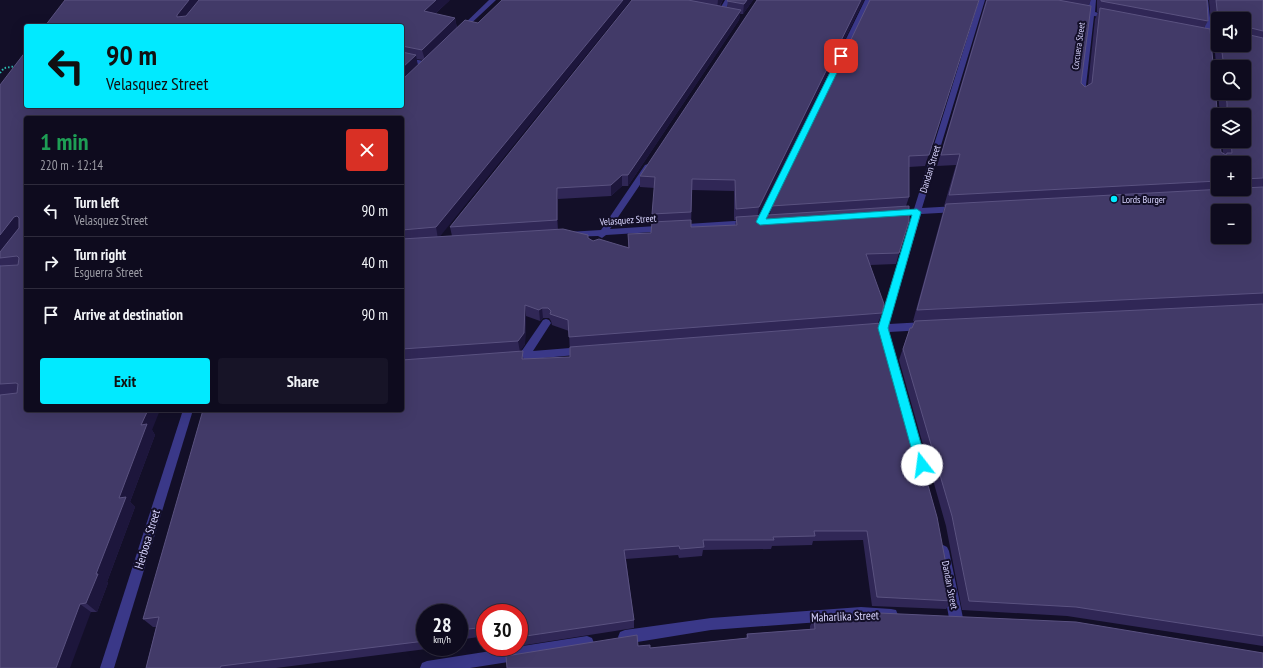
<!DOCTYPE html>
<html lang="en">
<head>
<meta charset="utf-8">
<style>
	:root { --surface:#0e0b1e; --page:#171427; --text:#f1f3f6; --muted:#9b9ba4; --line:#2e2b3c; --accent:#01eaff }
	body { margin:0; font-family:"PT Sans Narrow",sans-serif; background:var(--page); color:var(--text); height:100vh; display:flex; flex-direction:column; font-size:15px; white-space:nowrap }
	* { box-sizing:border-box; margin:0 }
	p { font-size:13px; color:var(--muted) }
	.icon { flex:none; width:22px; height:22px; fill:none; stroke:currentColor; stroke-width:2; stroke-linecap:round; stroke-linejoin:round }
	.map { position:relative; flex:1; overflow:hidden }
	.side { position:absolute; left:24px; top:116px; width:380px; height:296px; display:flex; flex-direction:column; background:var(--surface); border-radius:4px; box-shadow:0 4px 16px #0002,0 0 0 1px var(--line) }
	.side>* { flex:none }
	.hud { position:absolute; left:24px; top:24px; width:380px; height:84px; border-radius:4px; box-shadow:0 4px 16px #0002,0 0 0 1px var(--line); background:#01eaff; color:#111; overflow:hidden }
	.controls { position:absolute; left:1211px; top:12px; display:grid; gap:8px }
	.controls a { display:grid; place-items:center; width:40px; height:40px; border-radius:4px; background:var(--surface); box-shadow:0 4px 16px #0002,0 0 0 1px var(--line); font-size:20px }
	.speed { position:absolute; left:416px; top:604px; display:flex; gap:8px; font-size:20px; font-weight:700; text-align:center }
	.speed>* { display:grid; place-content:center; width:52px; height:52px; border-radius:50%; background:var(--surface); box-shadow:0 4px 16px #0002,0 0 0 1px var(--line); line-height:1 }
	.speed small { font-size:10px; font-weight:400 }
	.speed .limit { border:6px solid #d22; background:#fff; color:#111 }
	.pin { position:absolute; display:grid; place-items:center; width:34px; height:34px; color:#fff; margin:-17px; border-radius:8px; box-shadow:0 2px 6px #0006 }
	.me { position:absolute; width:44px; margin:-22px; rotate:345deg; stroke-linejoin:round; filter:drop-shadow(0 0 3px #0008) }
	.turn { display:flex; align-items:center; gap:14px; height:84px; padding:0 16px; font-size:18px }
	.turn .icon { width:52px; height:52px; stroke-width:2.5 }
	.turn b { display:block; font-size:28px; line-height:34px }
	.round { display:grid; place-items:center; flex:none; width:42px; height:42px; border-radius:4px; background:var(--page) }
	.summary { display:flex; align-items:center; justify-content:space-between; height:68px; padding:0 16px }
	h1 { font-size:24px; font-weight:600; line-height:30px; color:#1e9e55 }
	.button { display:flex; gap:8px; margin-top:auto; padding:8px 16px }
	.button a { flex:1; height:46px; border-radius:4px; background:var(--accent); color:#111; font-size:16px; font-weight:600; line-height:46px; text-align:center }
	.button a+a { background:var(--page); color:var(--text) }
	ul { padding:0; list-style:none }
	li { display:flex; align-items:center; gap:12px; height:52px; padding:0 16px; border-top:1px solid var(--line) }
	li div { flex:1 }
	li b { display:block; font-size:15px }
	li em { font-style:normal }
	.map>svg:first-child { display:block }
</style>
</head>
<body>
<div class="map">
<svg width="1263" height="668" viewBox="0 0 1263 668">
	<rect width="100%" height="100%" fill="#130f28"/>
	<g fill="none" stroke-linecap="round" stroke-linejoin="round">
		<path stroke="#2cbdb1" stroke-width="2" stroke-dasharray="1.5 2" stroke-linecap="butt" d="M0,73L4,68L17,66"/>
		<g fill="#3a3888" fill-rule="evenodd">
			<path d="M489,0H496L463,31H459V29Z"/>
			<path d="M725,0H731L722,15H718L717,14Z"/>
			<path d="M865,0H871L765,222L761,225L758,224L757,222Z"/>
			<path d="M979,0H985L922,208L957,206L961,209L957,212L921,214L889,324L925,322L929,323L930,326L929,329L925,330L889,332L888,336H880L879,332H866L865,329L866,326L879,325L912,215L897,216L893,213L897,210L914,209Z"/>
			<path d="M1090,0H1096L1095,12L1113,17L1110,19L1094,16L1085,94L1081,96L1077,94L1088,15L1073,11L1076,9L1088,11Z"/>
			<path d="M1202,0H1208L1212,35L1218,36V40L1212,39V42L1209,44L1206,42L1205,37L1195,34L1198,32L1205,33Z"/>
			<path d="M402,57L429,62L430,64L426,66L402,61Z"/>
			<path d="M648,164L652,167L610,229L749,220L753,223L749,226L606,235L602,238L598,236L565,237L564,235L568,232L601,230L645,165Z"/>
			<path d="M26,229V238L3,268L0,269V259L23,230Z"/>
			<path d="M546,319L549,320L551,323L533,351L582,347L586,348L587,351L586,354L511,361L507,360L506,357L507,354L521,352L543,320Z"/>
			<path d="M183,410H193L114,668H100Z"/>
			<path d="M943,545L947,547L949,551L963,618L961,623L956,624L951,623L949,618L937,551L939,547Z"/>
			<path d="M861,607L891,609L896,610L898,615L896,620L891,621L861,619L711,630L625,644L620,642L618,637L620,632L625,630L711,618Z"/>
			<path d="M587,636L592,638L594,643L592,648L587,650L470,668H420L422,663L427,661Z"/>
		</g>
	</g>
	<g fill="#302756" fill-rule="evenodd">
		<path d="M450,0L435,14L455,18L457,28L440,236H452L450,227L632,0H723L720,6L727,7L728,0H753L743,14H740L739,20L628,186H622L611,196L558,199V229L588,238L593,241L628,247V234L651,233L655,188L640,187V176L864,0L758,216L770,215L771,206L979,0L925,166L909,167V197L906,206L899,253L896,264L870,265L882,313L878,323L953,601L946,609L872,606L863,540L813,541L812,545L772,546L771,549L703,550L702,556L679,558L678,555L626,559L634,620V628L519,646V613H485V636L465,639V644L459,645V613H425V647H442L276,668H146L156,627H153L143,619L402,410V118H26L152,430L155,435L130,502L135,507L107,582L108,583L97,612H91L0,668V266H1L0,265V85L26,106H402V26ZM416,59L423,60L418,65ZM692,190L734,191V220H736L735,226L691,227ZM526,316L540,321L543,318H549L551,321L552,325L569,331L570,357L524,359L520,351L525,344Z"/>
		<path d="M986,0H1091L1089,5L1081,83L1085,87L1088,85L1095,19L1098,12H1097V0H1207L1208,21L1204,28L1221,152L1223,154L1222,141H1244V115H1220L1218,93H1244V67H1218V88L1214,41L1217,35L1212,34L1209,0H1263V646L1067,616L962,610L946,526L899,360L906,339L910,328H912L914,321H913L942,215L945,206H944L956,165L937,166ZM1218,19H1244V45H1218ZM1218,163H1244V189H1218Z"/>
		<path d="M879,613L1263,653L507,668L638,646L650,648L746,638L747,634L810,629V626L814,618L875,620Z"/>
	</g>
	<g fill="#1d163c">
		<path d="M189,0H201L182,26L177,17V15Z"/>
		<path d="M436,0H450L426,22L424,11Z"/>
		<path d="M623,0H631L438,239L436,227Z"/>
		<path d="M718,0H723L717,9Z"/>
		<path d="M747,0H753L743,14L744,4Z"/>
		<path d="M861,0H864L757,219L759,207Z"/>
		<path d="M741,10L739,20L628,186V175Z"/>
		<path d="M455,18L457,29L425,60L422,50Z"/>
		<path d="M416,55L418,66L402,81V68Z"/>
		<path d="M104,106H118L110,117L104,108Z"/>
		<path d="M233,106H251L238,117L233,108Z"/>
		<path d="M362,106H377L365,117L362,108Z"/>
		<path d="M622,175V186L611,196V185Z"/>
		<path d="M557,188L558,199V231L557,220Z"/>
		<path d="M17,216L26,228L0,257V235L14,217Z"/>
		<path d="M525,305L526,316L525,344L520,352L518,341Z"/>
		<path d="M542,308L543,318L540,321L539,310Z"/>
		<path d="M148,410H160L152,430L155,435L130,502L135,507L107,582L108,583L97,612L86,603L96,574L141,425Z"/>
		<path d="M80,604L91,612L70,668H56Z"/>
		<path d="M461,630L465,639V644L461,636Z"/>
	</g>
	<g fill="#423a68" stroke="#5a5280" fill-rule="evenodd">
		<path d="M65,0H189L177,15V17L186,16L199,0H436L424,11L455,18L422,50L402,46V26H45Z"/>
		<path d="M502,0H623L436,227L402,230V118H26V410H148L141,425L147,424L119,498L126,497L96,574H98L86,603L80,604L56,668H0V395L17,393L18,384L16,383L0,384V266L18,265L19,258L17,256L0,258V252L19,228V218L17,216L14,217L0,235V85L26,51V106H104V108H114L116,106H233V108H244L247,106H362V108H372L374,106H402V80L465,20L478,23Z"/>
		<path d="M632,0H688L741,10L628,175H622L611,185L557,188V220L450,227Z"/>
		<path d="M728,0H747L744,4L727,1Z"/>
		<path d="M757,0H861L759,207L736,209L735,180L692,179L691,212L652,214L655,177L640,176Z"/>
		<path d="M870,0H979L929,155L909,156V197L771,206Z"/>
		<path d="M987,0H1058L1091,6L1081,83L1085,87L1092,83L1100,8L1210,29L1218,121V141H1220L1221,152L1226,155L1227,153H1232L1231,141H1244V115H1227V104L1226,93H1244V67H1224L1221,45H1244V19H1218L1216,0H1263V31L1251,28L1249,29L1250,35L1263,38V178L1244,179V163H1218V181L949,195L960,154L941,155Z"/>
		<path d="M1101,0H1207L1208,21L1101,1Z"/>
		<path d="M402,52L416,55L402,68Z"/>
		<path d="M1263,187V293L917,310L946,204L1224,189H1244V188ZM1218,211H1244V237H1218Z"/>
		<path d="M909,206V221L899,253L866,254L884,304L882,313L569,337L568,320L550,314L551,311L548,308H542L539,310L525,305L524,333L518,341L402,349V239L563,229L588,235V238L593,241L599,239L629,248L628,234L651,233L652,222L691,220V227L737,225L736,217Z"/>
		<path d="M1263,304V636L1076,607L969,601L952,516L903,349L910,328H912L915,321Z"/>
		<path d="M882,323L937,517L953,601L877,597L867,531H814L815,536L773,537L774,540H703L704,547L680,549L679,546L624,550L634,620L519,637V613H485V627L461,630V636H459V613H425V641L221,666L220,668H146L159,617L143,619L203,410H402V360L523,351L522,359L570,357V347Z"/>
		<path d="M879,613L1076,622L1263,653V668H507L506,656L637,635L638,646L650,645V648L748,638L747,634L815,629L814,618L880,620Z"/>
	</g>
	<path fill="#01eaff" stroke="#0198a6" d="M839,54L845,56L766,219L917,209L921,212L888,328L927,465L925,468L922,470L918,468L916,465L878,328L912,215L760,225L756,222Z"/>
	<circle fill="#01eaff" stroke="#130f28" stroke-width="1.5" cx="1114" cy="199" r="4"/>
	<g text-anchor="middle" dominant-baseline="central" stroke-width="4" stroke-linejoin="round" paint-order="stroke">
		<g font-size="9" fill="#d9d5ff" stroke="#130f28">
			<text transform="translate(1078 46) rotate(-82)">Corcuera Street</text>
		</g>
		<g font-size="10" fill="#d9d5ff" stroke="#130f28">
			<text transform="translate(930 169) rotate(-73)">Dandan Street</text>
			<text transform="translate(628 220) rotate(-4)">Velasquez Street</text>
			<text transform="translate(950 585) rotate(79)">Dandan Street</text>
		</g>
		<g font-size="10" fill="#d9d5ff" stroke="#130f28" text-anchor="start">
			<text x="1122" y="199">Lords Burger</text>
		</g>
		<g font-size="12" fill="#d9d5ff" stroke="#130f28">
			<text transform="translate(147 539) rotate(-73)">Herbosa Street</text>
			<text transform="translate(845 616) rotate(-2)">Maharlika Street</text>
		</g>
	</g>
</svg>
<div class="controls">
<a><svg class="icon" aria-label="sound" viewBox="0 0 24 24"><path d="M4 9h4l5-4v14l-5-4H4zM17 9q2 3 0 6"/></svg></a>
<a><svg class="icon" aria-label="search" viewBox="0 0 24 24"><circle cx="10" cy="10" r="6"/><path d="M15 15l6 6"/></svg></a>
<a><svg class="icon" aria-label="layers" viewBox="0 0 24 24"><path d="M12 4l9 5-9 5-9-5zM3 14l9 5 9-5"/></svg></a>
<a>+</a>
<a>−</a>
</div>
<div class="speed"><div>28<small>km/h</small></div><div class="limit">30</div></div>
<div class="pin" style="left:841px;top:56px;background:#d93025"><svg class="icon" aria-label="arrive" viewBox="0 0 24 24"><path d="M6 21V4h12l-3 4 3 4H6"/></svg></div>
<svg class="me" style="left:922px;top:465px" viewBox="-20 -20 40 40"><circle r="19" fill="#fff"/><path d="M0-13L10 11 0 6-10 11z" fill="#01eaff"/></svg>
<div class="hud">
<div class="turn"><svg class="icon" aria-label="left" viewBox="0 0 24 24"><path d="M17 20v-9H6M10 6l-5 5 5 5"/></svg><div><b>90 m</b>Velasquez Street</div></div>
</div>
<section class="side">
<div class="summary"><div><h1>1 min</h1><p>220 m · 12:14</p></div><a class="round" style="background:#d93025;color:#fff"><svg class="icon" aria-label="close" viewBox="0 0 24 24"><path d="M6 6l12 12M18 6L6 18"/></svg></a></div>
<ul>
<li><svg class="icon" aria-label="left" viewBox="0 0 24 24"><path d="M17 20v-9H6M10 6l-5 5 5 5"/></svg><div><b>Turn left</b><p>Velasquez Street</p></div><em>90 m</em></li>
<li><svg class="icon" aria-label="right" viewBox="0 0 24 24"><path d="M7 20v-9h11M14 6l5 5-5 5"/></svg><div><b>Turn right</b><p>Esguerra Street</p></div><em>40 m</em></li>
<li><svg class="icon" aria-label="arrive" viewBox="0 0 24 24"><path d="M6 21V4h12l-3 4 3 4H6"/></svg><div><b>Arrive at destination</b></div><em>90 m</em></li>
</ul>
<div class="button"><a>Exit</a><a>Share</a></div>
</section>
</div>
</body>
</html>
